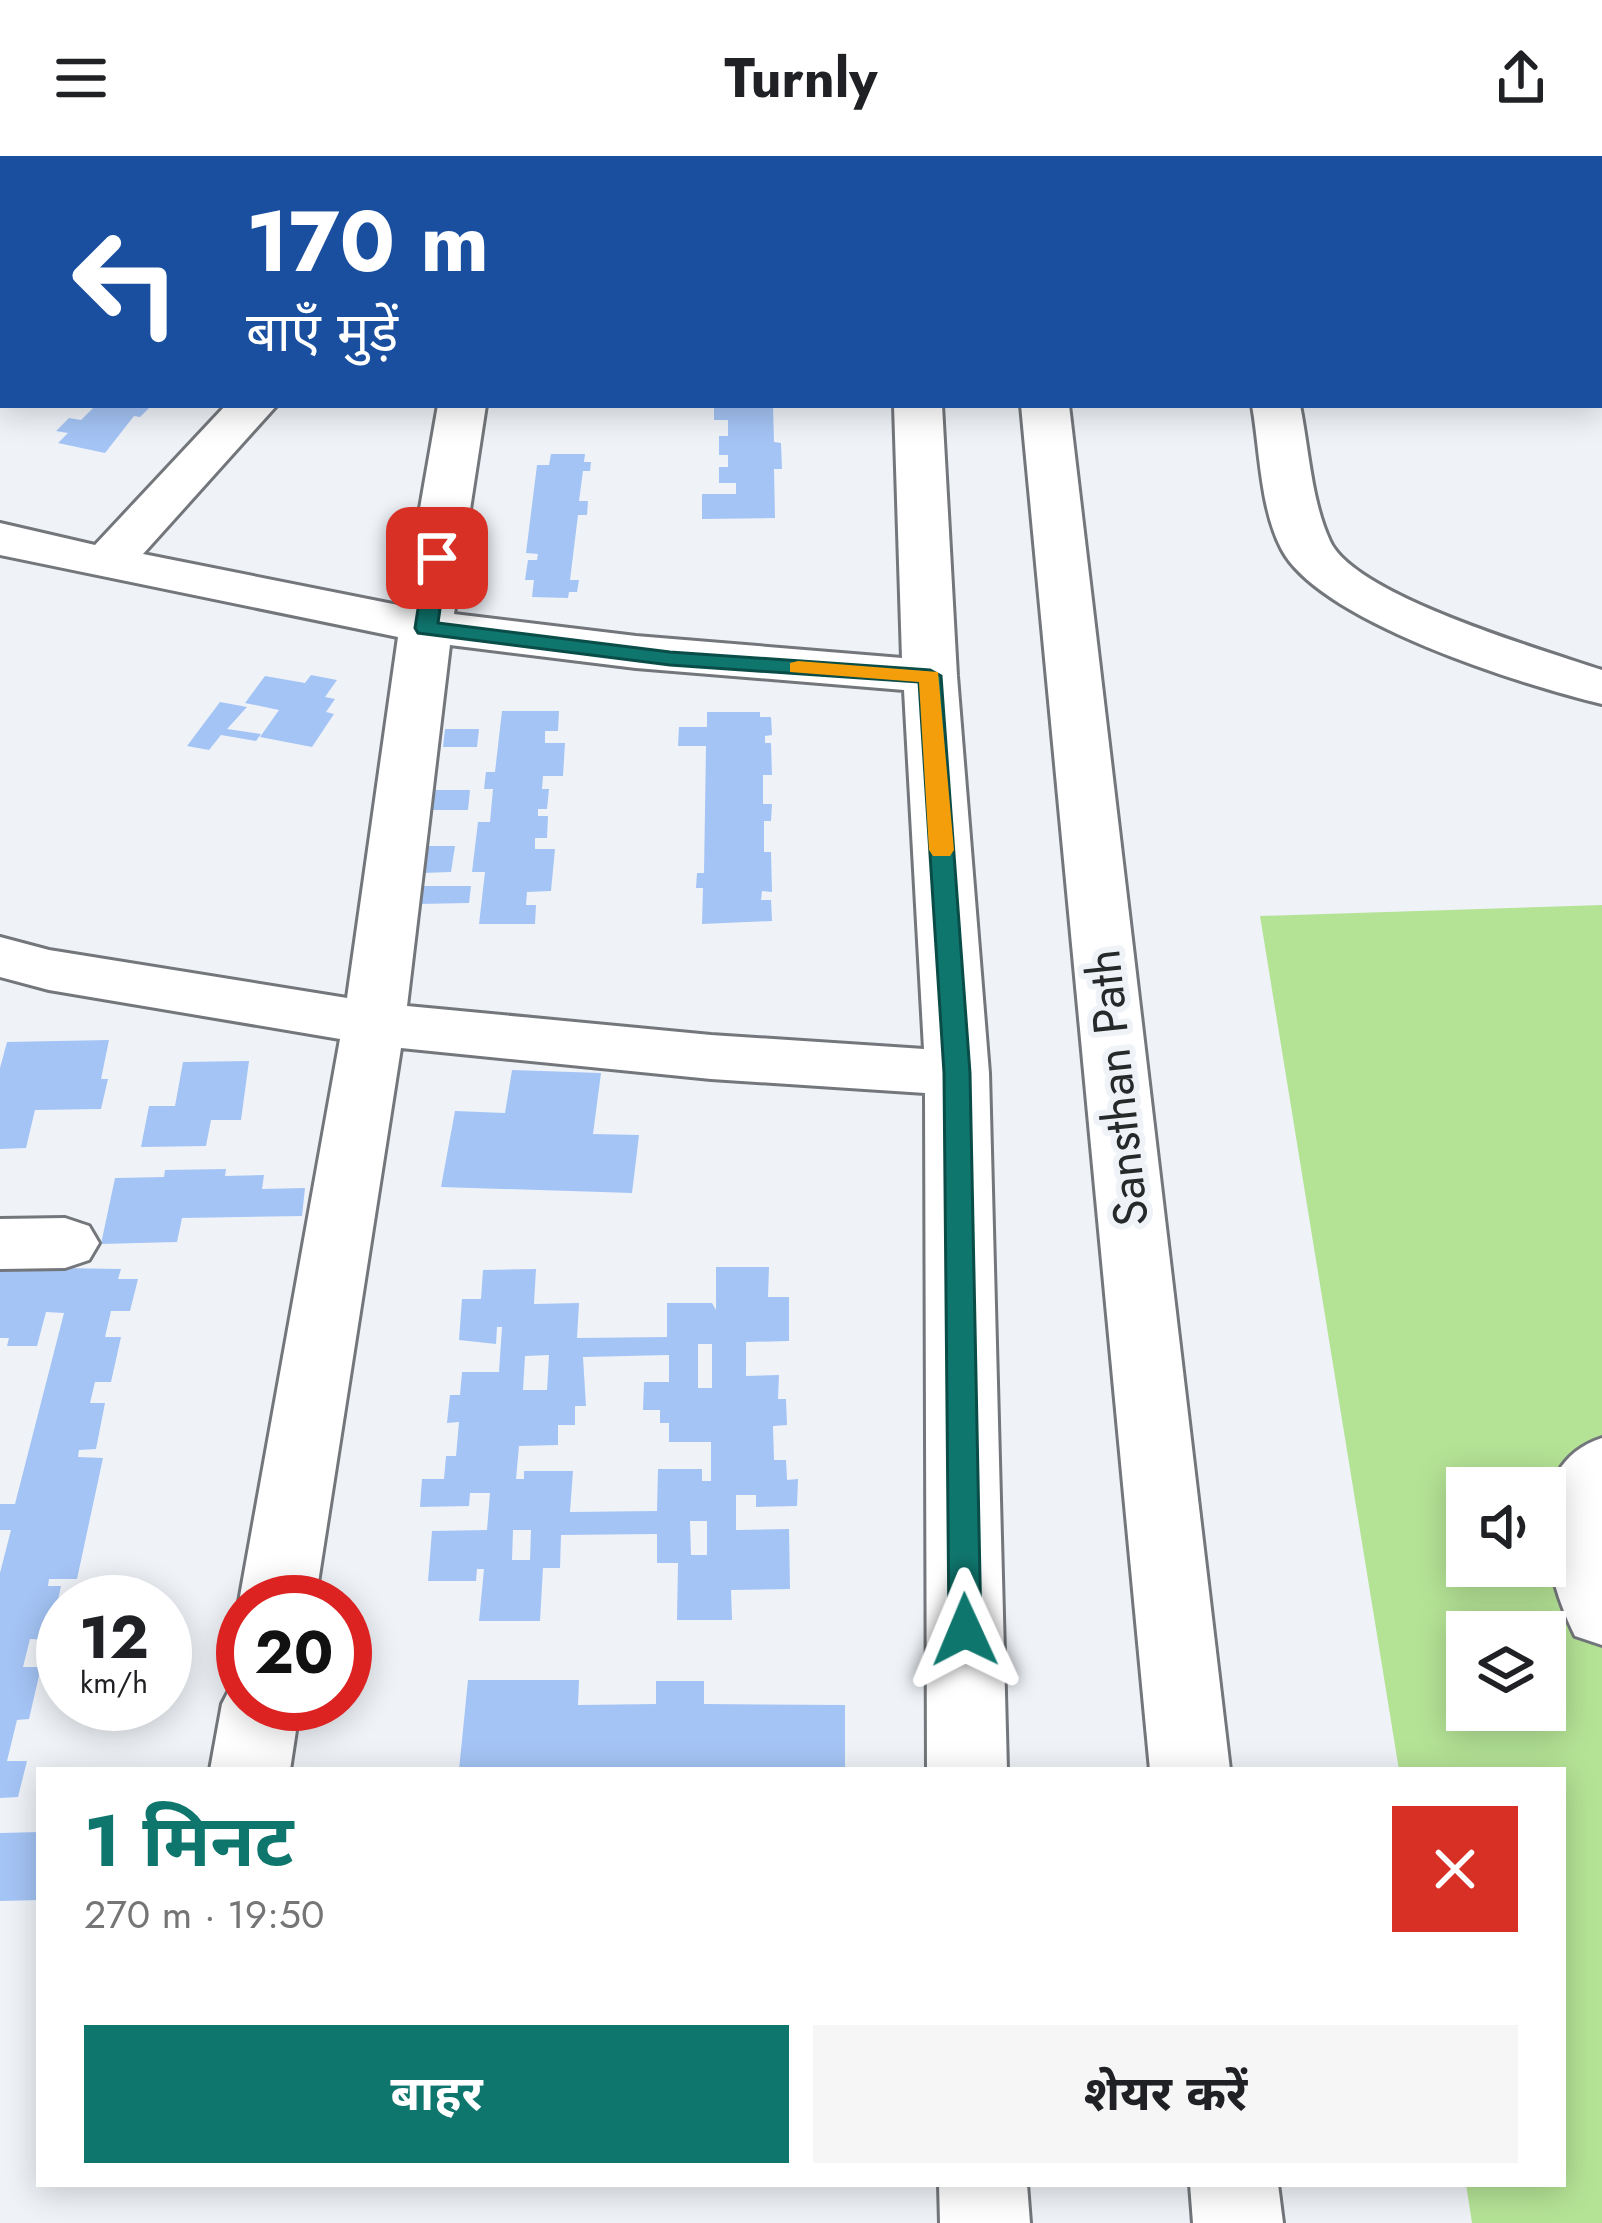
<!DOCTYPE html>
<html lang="hi">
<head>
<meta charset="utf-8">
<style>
	:root { --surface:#fff; --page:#f6f6f6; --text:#202124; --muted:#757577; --accent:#0f766e }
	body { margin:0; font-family:Jost,"Noto Sans Devanagari",sans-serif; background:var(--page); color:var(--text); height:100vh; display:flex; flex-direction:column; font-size:45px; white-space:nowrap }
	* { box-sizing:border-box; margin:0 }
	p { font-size:39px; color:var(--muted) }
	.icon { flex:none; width:66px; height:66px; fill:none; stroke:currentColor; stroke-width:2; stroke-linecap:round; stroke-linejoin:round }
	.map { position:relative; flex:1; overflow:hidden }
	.panel { position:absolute; left:36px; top:1611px; width:1530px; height:420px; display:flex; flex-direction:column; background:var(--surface); border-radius:0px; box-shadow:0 6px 30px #0003 }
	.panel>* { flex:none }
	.top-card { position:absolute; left:0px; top:0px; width:1602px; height:252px; box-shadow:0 6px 30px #0003; background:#1a4fa0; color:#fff; overflow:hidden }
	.fabs { position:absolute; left:1446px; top:1311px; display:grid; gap:24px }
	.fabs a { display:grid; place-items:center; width:120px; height:120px; border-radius:0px; background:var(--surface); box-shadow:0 6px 30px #0003; font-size:60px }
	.speed { position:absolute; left:36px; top:1419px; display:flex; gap:24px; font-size:60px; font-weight:700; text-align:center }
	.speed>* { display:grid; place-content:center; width:156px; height:156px; border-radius:50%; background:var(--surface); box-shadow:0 6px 30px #0003; line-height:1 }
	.speed small { font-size:30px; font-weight:400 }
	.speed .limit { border:18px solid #d22; background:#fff; color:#111 }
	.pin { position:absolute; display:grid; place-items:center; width:102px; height:102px; color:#fff; margin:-51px; border-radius:24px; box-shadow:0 6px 18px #0006 }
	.me { position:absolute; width:132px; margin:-66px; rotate:359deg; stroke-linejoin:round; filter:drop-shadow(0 0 9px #0008) }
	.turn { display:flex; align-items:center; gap:42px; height:252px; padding:0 48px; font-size:54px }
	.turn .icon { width:156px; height:156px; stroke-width:2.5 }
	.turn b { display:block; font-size:84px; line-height:102px }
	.round { display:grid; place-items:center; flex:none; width:126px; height:126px; border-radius:0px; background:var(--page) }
	.headline { display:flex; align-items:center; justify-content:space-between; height:204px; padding:0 48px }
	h1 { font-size:72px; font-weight:700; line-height:90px; color:var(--accent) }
	.primary-button { display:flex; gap:24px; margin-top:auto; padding:24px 48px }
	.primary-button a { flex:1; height:138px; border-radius:0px; background:var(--accent); color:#fff; font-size:48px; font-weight:700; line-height:138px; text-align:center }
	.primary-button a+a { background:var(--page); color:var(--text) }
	header { display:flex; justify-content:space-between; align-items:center; height:156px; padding:0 48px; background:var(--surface); font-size:54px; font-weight:700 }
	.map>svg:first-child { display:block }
</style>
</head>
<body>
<header><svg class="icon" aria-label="menu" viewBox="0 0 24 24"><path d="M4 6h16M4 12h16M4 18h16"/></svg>Turnly<svg class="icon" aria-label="share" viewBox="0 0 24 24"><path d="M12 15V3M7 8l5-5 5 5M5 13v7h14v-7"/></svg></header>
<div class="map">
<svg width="1602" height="2067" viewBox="0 0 1602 2067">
	<rect width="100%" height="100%" fill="#eff3f8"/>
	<path fill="#b5e396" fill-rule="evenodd" d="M1602,749V2067H1472L1466,2028H1563V1614H1399L1260,760ZM1467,1332H1545V1410H1467ZM1467,1476H1545V1554H1467Z"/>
	<g fill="#a4c4f5" fill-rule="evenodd">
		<path d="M96,249H140L150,251L140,261L134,260L105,297L58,287L68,277L56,275L69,262L81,264Z"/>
		<path d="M714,249H773L774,286L781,287L782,313H774L775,362L702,363V338H736V327H719V311H728V299H719V280H728V264H714Z"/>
		<path d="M551,298H585L584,306H591L590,315H583L579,345H588L587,359H578L570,424H579L577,436H569L568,442L532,441L534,424H525L528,404H537L538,398L526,397L537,309H549Z"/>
		<path d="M311,519L337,524L325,541L335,543L326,556L334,558L312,591L260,581L279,554L245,547L265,520L305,527Z"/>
		<path d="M220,546L247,551L227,573L261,578L256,585L221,579L209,594L187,590Z"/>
		<path d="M502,555H559L558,575H545V587H565L563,620H543L542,633H549L547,653H538V660H548L547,682H535V693H555L551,735L527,736L526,749H536L535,768H479L485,716H472L478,666H490L493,633H484L486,616H495Z"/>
		<path d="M707,556H760V561H771L772,579L765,580V587H771L772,619H763V648H772L771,665H764V696H771L772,736L762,735L761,744H771L772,765L702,768L703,732H696L697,717H704L706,590H678L679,571H707Z"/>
		<path d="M445,573H479L477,591H443Z"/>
		<path d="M427,634H470L468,654H424Z"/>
		<path d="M426,690H455L451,716L422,717Z"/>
		<path d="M420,730H471L469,747L418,748Z"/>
		<path d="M109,884L101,923H108L101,953L35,954L26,992L0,993V912L7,886Z"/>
		<path d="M249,905L241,964H211L206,990L141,991L149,950H175L183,906Z"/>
		<path d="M512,914L601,917L593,978L639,979L632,1037L441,1031L455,955L505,957Z"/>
		<path d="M226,1013L225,1020L264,1019L262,1033L305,1032L302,1060L182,1062L177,1086L101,1088L115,1022L164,1021L165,1014Z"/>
		<path d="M61,1107L59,1112L121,1113L118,1123H138L130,1155H111L105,1181H121L111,1226H95L90,1247H105L96,1293L79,1294L78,1301L103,1302L77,1423H49L48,1430H61L49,1484L30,1483L23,1511H41L29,1563L17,1564L7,1605H27L18,1641L0,1642V1417L11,1374H0V1348H15L64,1157L46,1156L37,1190H7L9,1182H0V1112Z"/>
		<path d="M716,1111H769L768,1141H789V1185L746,1186V1220L779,1219L778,1243H786L787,1269L773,1270L774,1304H786L787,1324L798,1323L797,1350L756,1351V1339H736V1374L789,1373L790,1433L731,1434L732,1464H677L678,1407H657V1378L561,1379L560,1412H543L540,1465H479L484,1413H477L476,1425H428L432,1375L487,1374L490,1337H470L469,1350L420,1351L422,1323H444L446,1300H456L459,1266L447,1267L450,1239H460L462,1216H499L502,1171H497L496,1188L459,1184L462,1143H481L483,1114L536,1113L534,1148L579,1147L577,1182L667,1181V1147H712L716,1154ZM698,1188H712V1232H698ZM549,1199L547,1234H523L525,1200ZM669,1199V1226H644L643,1254H660V1267H669V1286H711V1325H702V1313H658L657,1355L570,1356L573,1315H524V1323H516L519,1290L558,1289V1269H575V1250H586L583,1201ZM690,1365H707V1399H691ZM513,1374H531L530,1404H512Z"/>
		<path d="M468,1524H579L578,1549L656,1548V1525H704V1548L845,1549V1614H459Z"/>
		<path d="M39,1676V1744L0,1745V1677Z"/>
	</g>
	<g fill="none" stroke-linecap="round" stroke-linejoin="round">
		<defs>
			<g id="minor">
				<rect x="887" y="0" width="42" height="3"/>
				<rect x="999" y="0" width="42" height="3"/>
				<rect x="1599" y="19" width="3" height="26"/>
				<rect x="1599" y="90" width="3" height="26"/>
				<rect x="1599" y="206" width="3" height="28"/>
				<path d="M226,249H277L143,398L403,450L438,249H486L454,458L636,480L902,502L894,249H942L957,520L989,917L1007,1614H927L925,937L711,923L401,892L315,1446H243V1453L239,1446L340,883L49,834L0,821V781L49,794L347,842L398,481L0,399V367L95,389ZM450,489L636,512L904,534L924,893L711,879L407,850Z"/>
				<path d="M1021,249H1069L1230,1614H1150Z"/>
				<path d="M1252,249H1300C1309,293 1311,344 1330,385C1355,440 1543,494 1602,514V548C1523,529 1321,466 1282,394C1260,353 1260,294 1252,249Z"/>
				<path d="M65,1062L89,1070L99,1087L89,1104L65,1112L0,1113V1063Z"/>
				<path d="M1602,1282V1489L1575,1480C1545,1420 1518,1309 1602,1282Z"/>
				<path d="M243,1521V1548H300L290,1614H210L222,1548L234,1525Z"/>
				<path d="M939,2028H1027L1030,2067H940Z"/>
				<path d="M1190,2028H1278L1283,2067H1193Z"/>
			</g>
		</defs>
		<use href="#minor" stroke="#73767b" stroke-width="6"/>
		<use href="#minor" fill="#fff" fill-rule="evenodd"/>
	</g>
	<path fill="#0f766e" stroke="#0a4d48" stroke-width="3" d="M437,396L447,402L438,467L670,496L930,514L941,520L970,917L981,1474L976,1483L965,1487L954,1483L949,1474L944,917L919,526L670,509L418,477L415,472L426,402Z"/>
	<path fill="#f59e0b" d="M798,505L938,516L954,694L950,700H933L929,694L919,526L790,516V507Z"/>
	<g text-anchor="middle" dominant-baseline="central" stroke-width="12" stroke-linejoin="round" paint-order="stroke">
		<g font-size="48" fill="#27282a" stroke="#eff3f8">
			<text transform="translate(1117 932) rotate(-96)">Sansthan Path</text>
		</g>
	</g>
</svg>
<div class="fabs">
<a><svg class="icon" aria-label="sound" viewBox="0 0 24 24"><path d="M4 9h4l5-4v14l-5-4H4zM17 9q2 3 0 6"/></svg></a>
<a><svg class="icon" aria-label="layers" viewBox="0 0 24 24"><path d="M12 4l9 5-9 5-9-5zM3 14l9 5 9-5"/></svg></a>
</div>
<div class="speed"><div>12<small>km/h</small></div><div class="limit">20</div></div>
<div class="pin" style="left:437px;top:402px;background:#d93025"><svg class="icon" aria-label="arrive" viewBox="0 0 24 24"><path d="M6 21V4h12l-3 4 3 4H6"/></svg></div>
<svg class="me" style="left:965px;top:1474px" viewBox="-20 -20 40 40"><path d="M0-17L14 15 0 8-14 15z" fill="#0f766e" stroke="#fff" stroke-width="4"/></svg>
<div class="top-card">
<div class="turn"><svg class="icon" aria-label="left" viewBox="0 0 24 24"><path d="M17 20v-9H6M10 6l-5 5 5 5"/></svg><div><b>170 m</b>बाएँ मुड़ें</div></div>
</div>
<section class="panel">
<div class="headline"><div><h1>1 मिनट</h1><p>270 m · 19:50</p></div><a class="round" style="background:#d93025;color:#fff"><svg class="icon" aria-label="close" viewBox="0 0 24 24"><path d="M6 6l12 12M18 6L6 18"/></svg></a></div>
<div class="primary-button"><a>बाहर</a><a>शेयर करें</a></div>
</section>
</div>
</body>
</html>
